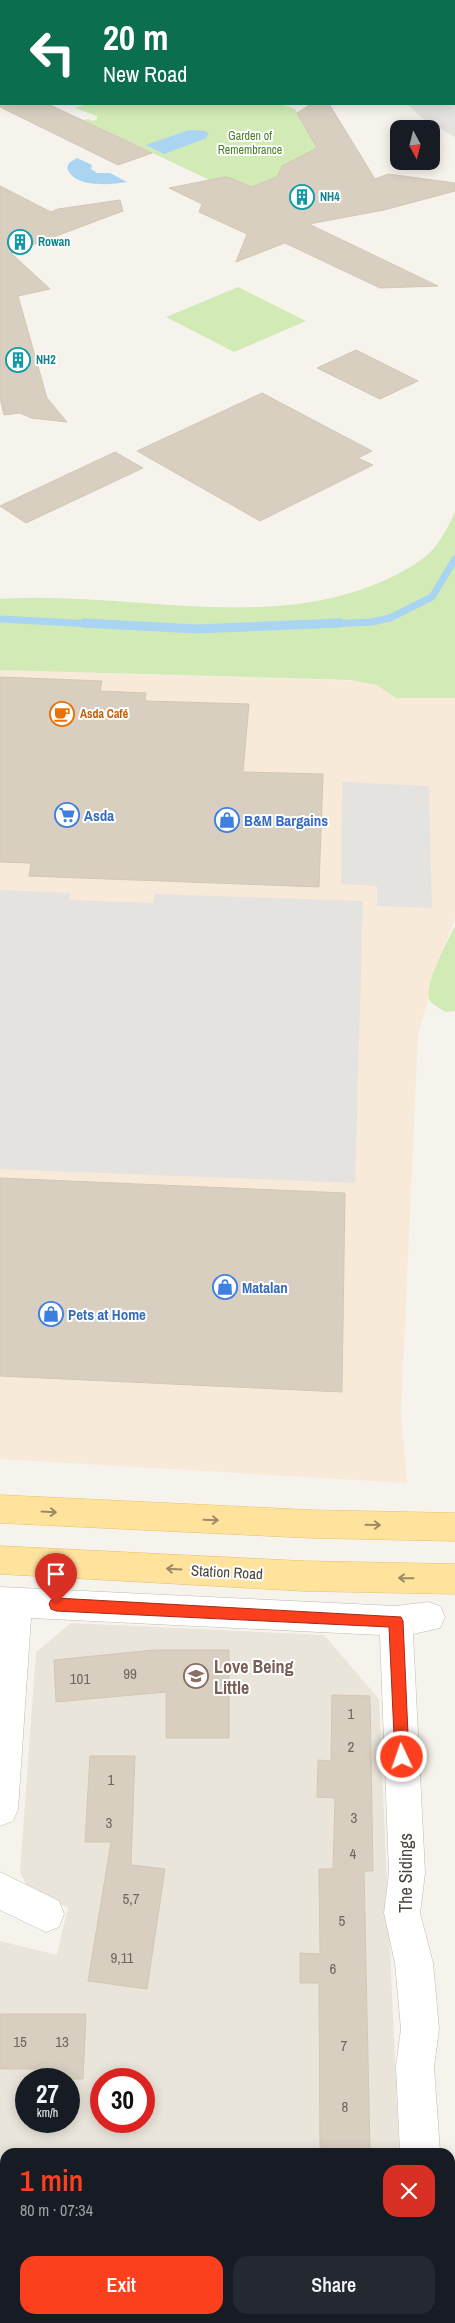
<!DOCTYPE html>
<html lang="en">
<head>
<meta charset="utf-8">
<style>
	:root { --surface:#171b24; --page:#242831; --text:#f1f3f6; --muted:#9ea1a6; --accent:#fc3f1d }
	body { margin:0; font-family:"Archivo Narrow",sans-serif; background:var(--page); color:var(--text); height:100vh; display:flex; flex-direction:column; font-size:19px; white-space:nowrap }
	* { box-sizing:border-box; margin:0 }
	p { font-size:16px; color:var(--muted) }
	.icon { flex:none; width:28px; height:28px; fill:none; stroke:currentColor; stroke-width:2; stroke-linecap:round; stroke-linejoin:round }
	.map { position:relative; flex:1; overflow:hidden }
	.side { position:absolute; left:0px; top:2148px; width:455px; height:176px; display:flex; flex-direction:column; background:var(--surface); border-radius:15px 15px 0 0; box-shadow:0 2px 12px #0003 }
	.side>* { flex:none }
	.top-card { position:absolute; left:0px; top:0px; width:455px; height:105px; box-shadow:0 2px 12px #0003; background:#0b6e4f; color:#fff; overflow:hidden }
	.needle { width:32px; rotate:173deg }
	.fabs { position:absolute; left:390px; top:120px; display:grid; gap:10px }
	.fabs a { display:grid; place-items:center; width:50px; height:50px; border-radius:10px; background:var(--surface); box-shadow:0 2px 12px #0003; font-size:25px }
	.speed { position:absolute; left:15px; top:2068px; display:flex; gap:10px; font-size:25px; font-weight:700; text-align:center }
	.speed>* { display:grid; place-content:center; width:65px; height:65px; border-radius:50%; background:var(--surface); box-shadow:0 2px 12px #0003; line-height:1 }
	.speed small { font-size:12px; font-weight:400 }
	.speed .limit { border:8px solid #d22; background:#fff; color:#111 }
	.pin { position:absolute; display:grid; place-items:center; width:42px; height:42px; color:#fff; margin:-51px -21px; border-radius:50% 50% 50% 0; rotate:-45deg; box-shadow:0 0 5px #0007 }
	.pin .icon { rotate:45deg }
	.me { position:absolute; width:55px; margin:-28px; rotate:357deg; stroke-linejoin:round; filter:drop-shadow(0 0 4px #0008) }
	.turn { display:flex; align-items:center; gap:18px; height:105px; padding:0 20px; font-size:22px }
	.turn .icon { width:65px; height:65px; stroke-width:2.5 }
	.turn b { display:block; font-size:35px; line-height:42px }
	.round { display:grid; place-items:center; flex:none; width:52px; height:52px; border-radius:15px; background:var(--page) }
	.summary { display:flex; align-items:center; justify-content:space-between; height:85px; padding:0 20px }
	h1 { font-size:30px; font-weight:600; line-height:38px; color:var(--accent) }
	.primary-button { display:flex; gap:10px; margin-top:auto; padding:10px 20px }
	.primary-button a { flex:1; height:58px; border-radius:15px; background:var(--accent); color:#fff; font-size:20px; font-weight:600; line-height:58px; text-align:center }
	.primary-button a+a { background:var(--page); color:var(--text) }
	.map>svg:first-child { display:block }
</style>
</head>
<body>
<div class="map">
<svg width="455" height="2323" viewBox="0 0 455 2323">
	<rect width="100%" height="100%" fill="#f6f3ec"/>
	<g fill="#eae5da" fill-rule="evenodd">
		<path d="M71,1623L324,1635L379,1699L399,2152H5V2199L0,2198V1941L57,1955L68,1907L31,1894L20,1872L36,1652ZM26,2079H69V2121H26ZM101,2079H144V2121H101Z"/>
		<path d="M208,2319H395L392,2323H208Z"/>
	</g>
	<path fill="#f7ead8" d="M0,670L455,684V918L443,949L418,1034L401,1414L407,1483L0,1459Z"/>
	<g fill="#d2eab5">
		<path d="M87,104H280L295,109L320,153L295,170L248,188L231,178H217L218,184L83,120L88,119L93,121L97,119V116L75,108Z"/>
		<path d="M238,287L306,321L234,352L166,317Z"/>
		<path d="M455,512V698H396L377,685L351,680L0,670V599C128,590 273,636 394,576C407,569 424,560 434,548C443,537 449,525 455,512Z"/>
		<path d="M455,926V1011L446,1012C441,1009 433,1005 430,1001C422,988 448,940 455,926Z"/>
		<path d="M0,2198L5,2199V2319H208V2323H0Z"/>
	</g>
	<g fill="#e5e3e0">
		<path d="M148,0H455V137L422,118L407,104H454V1Z"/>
		<path d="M342,782L429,786L432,908L377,906V886L341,884Z"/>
		<path d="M0,890L70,893L69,900L153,903L155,894L363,901L355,1183L0,1169Z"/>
	</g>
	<g fill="#a9d4f2">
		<path d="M189,130L205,131L209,134L206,137L207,138L164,154L146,145Z"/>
		<path d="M77,158L92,165L91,169L97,173H110L127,182C110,185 74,188 67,168L69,163Z"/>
	</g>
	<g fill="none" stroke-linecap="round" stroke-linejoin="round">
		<g stroke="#a9d4f2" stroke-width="7">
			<path d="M0,619L109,625"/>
			<path d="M309,625L372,622L390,618L432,597L455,559"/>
		</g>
		<path stroke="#a9d4f2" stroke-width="9" d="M84,623L197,629L340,623"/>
	</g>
	<g fill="#d8cfc1" stroke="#d3c7b4">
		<path d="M0,81L1,104H48L152,153L118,165L0,107Z"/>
		<path d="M311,104H329L375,179L388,174L455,183V191L384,210L309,224L438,286L380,288L285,243L236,262L247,234L199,212L202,204L169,188L225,177L231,178L251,187L277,177L282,166L317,148L297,113Z"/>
		<path d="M0,186L51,212L58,209L120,200L123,211L11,253L50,289L18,296L47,398L67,422L31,418L20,413L4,415L0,398Z"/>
		<path d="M356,350L418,381L380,399L317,368Z"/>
		<path d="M262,393L372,451L358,458L373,465L260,521L137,451Z"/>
		<path d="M115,452L143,468L26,523L0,506Z"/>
		<path d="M0,677L102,681L100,691L146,693L145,701L249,704L243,772L323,774L319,887L29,876L31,863L0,862Z"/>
		<path d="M0,1178L345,1193L342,1392L0,1376Z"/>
		<path d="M153,1650H229V1738H166V1692L56,1702L54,1660Z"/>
		<path d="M332,1695L370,1696L373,1871H364L370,2152H320L319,1983H300V1953L320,1954L319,1869H333L335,1798L317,1797L318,1760L331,1761Z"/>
		<path d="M90,1756H135L131,1865L165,1869L147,1989L88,1981L111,1842H85Z"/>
		<path d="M0,2014H86L83,2079H37L38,2069H0Z"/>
	</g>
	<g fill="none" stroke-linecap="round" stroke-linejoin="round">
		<defs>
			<g id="minor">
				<path d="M0,1587L396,1606L428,1602L440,1606L445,1617L440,1628L413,1634L425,1873L420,1913L433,1963L439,2029L434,2067L440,2152H400L396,2067L401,2029L395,1963L384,1913L389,1873L380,1635L31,1618L18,1809L13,1821L0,1826Z"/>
				<path d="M0,1872L59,1901L64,1914L59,1927L46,1932L0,1910Z"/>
				<path d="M393,2319H435L433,2323H391Z"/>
			</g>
			<g id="primary">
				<path d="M0,1495L311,1510L455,1513V1541L311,1538L0,1523Z"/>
				<path d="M0,1546L303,1561L455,1564V1594L303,1591L0,1574Z"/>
			</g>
		</defs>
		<use href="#minor" stroke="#c2bbae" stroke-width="1"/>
		<use href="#primary" stroke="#e6c16a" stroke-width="1"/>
		<use href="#minor" fill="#fff" fill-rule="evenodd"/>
		<use href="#primary" fill="#ffe39c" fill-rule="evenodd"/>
	</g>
	<defs><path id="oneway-shaft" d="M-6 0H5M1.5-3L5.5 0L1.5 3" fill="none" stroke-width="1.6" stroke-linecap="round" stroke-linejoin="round" transform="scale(1.25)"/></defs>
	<g stroke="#9c8c66">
		<use href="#oneway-shaft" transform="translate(49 1512) rotate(3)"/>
		<use href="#oneway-shaft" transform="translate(211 1520) rotate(2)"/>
		<use href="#oneway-shaft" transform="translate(373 1525) rotate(1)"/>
		<use href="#oneway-shaft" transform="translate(174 1569) rotate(-177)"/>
		<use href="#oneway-shaft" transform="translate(406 1578) rotate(-179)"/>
	</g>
	<path fill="#fc3f1d" stroke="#a42913" d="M56,1598L401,1617L403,1621L409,1757L407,1762L402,1764L397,1762L395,1757L389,1627L56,1611L51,1609L49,1604L51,1600Z"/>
	<defs>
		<symbol id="building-ring" viewBox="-11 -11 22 22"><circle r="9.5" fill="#fff" stroke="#0f9aa8" stroke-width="1.5"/><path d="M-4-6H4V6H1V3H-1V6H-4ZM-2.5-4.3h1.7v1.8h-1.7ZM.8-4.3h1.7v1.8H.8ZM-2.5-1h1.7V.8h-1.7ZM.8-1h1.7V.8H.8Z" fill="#0f9aa8"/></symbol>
		<symbol id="cafe-ring" viewBox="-11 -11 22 22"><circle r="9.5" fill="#fff" stroke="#e8710a" stroke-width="1.5"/><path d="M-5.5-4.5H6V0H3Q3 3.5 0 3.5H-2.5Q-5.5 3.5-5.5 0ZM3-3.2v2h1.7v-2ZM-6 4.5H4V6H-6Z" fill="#e8710a"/></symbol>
		<symbol id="supermarket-ring" viewBox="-11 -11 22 22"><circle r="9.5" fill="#fff" stroke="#3f7fe0" stroke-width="1.5"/><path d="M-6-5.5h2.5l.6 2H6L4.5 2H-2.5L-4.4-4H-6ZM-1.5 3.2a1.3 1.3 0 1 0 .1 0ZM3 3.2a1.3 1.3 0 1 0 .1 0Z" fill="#3f7fe0"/></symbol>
		<symbol id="shop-ring" viewBox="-11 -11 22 22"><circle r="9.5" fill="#fff" stroke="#3f7fe0" stroke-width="1.5"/><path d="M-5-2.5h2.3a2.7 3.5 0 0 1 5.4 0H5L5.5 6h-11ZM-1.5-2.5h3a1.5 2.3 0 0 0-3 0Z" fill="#3f7fe0"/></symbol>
		<symbol id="school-ring" viewBox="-11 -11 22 22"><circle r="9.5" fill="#fff" stroke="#8d6e63" stroke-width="1.5"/><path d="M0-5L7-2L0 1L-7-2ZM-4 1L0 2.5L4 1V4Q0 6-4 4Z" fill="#8d6e63"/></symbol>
	</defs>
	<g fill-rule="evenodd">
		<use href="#building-ring" x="288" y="183" width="28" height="28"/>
		<use href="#building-ring" x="6" y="228" width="28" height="28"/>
		<use href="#building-ring" x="4" y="346" width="28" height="28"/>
		<use href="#cafe-ring" x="48" y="700" width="28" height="28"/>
		<use href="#supermarket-ring" x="53" y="801" width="28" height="28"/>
		<use href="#shop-ring" x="213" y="806" width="28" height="28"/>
		<use href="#shop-ring" x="211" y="1273" width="28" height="28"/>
		<use href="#shop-ring" x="37" y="1300" width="28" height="28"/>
		<use href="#school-ring" x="182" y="1662" width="28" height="28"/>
	</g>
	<g text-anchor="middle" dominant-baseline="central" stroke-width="4" stroke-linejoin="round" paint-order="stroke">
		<g font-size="12" fill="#4a7f2a" stroke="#fff">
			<text x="250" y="136">Garden of<tspan x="250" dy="14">Remembrance</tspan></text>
		</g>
		<g font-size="12" font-weight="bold" fill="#0d838f" stroke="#fff" text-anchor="start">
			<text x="320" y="197">NH4</text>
			<text x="38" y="242">Rowan</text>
			<text x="36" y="360">NH2</text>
		</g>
		<g font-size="12" font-weight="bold" fill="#c56008" stroke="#fff" text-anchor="start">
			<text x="80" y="714">Asda Café</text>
		</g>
		<g font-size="15" font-weight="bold" fill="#366cbe" stroke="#fff" text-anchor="start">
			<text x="84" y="815">Asda</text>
			<text x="244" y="820">B&amp;M Bargains</text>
			<text x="242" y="1287">Matalan</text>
			<text x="68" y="1314">Pets at Home</text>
		</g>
		<g font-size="15" fill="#4b4439" stroke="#fff">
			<text transform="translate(227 1572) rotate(3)">Station Road</text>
		</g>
		<g font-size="15" fill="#6e675b">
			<text x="130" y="1673">99</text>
			<text x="80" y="1678">101</text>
			<text x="351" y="1713">1</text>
			<text x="351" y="1746">2</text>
			<text x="111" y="1779">1</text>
			<text x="354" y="1817">3</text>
			<text x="109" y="1822">3</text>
			<text x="353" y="1853">4</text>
			<text x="131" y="1898">5,7</text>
			<text x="342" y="1920">5</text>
			<text x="122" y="1957">9,11</text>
			<text x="333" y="1968">6</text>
			<text x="20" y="2041">15</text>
			<text x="62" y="2041">13</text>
			<text x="344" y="2045">7</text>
			<text x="345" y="2106">8</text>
		</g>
		<g font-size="18" font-weight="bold" fill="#785e54" stroke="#fff" text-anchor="start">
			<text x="214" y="1666">Love Being<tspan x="214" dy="21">Little</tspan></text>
		</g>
		<g font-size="18" fill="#4b4439" stroke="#fff">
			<text transform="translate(405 1873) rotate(-90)">The Sidings</text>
		</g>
	</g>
</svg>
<div class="fabs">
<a><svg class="needle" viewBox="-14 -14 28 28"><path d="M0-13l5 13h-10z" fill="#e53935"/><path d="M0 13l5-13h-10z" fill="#9ea1a6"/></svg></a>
</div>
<div class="speed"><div>27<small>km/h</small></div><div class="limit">30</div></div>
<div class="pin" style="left:56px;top:1604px;background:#d93025"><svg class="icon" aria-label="arrive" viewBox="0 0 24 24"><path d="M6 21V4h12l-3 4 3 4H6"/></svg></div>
<svg class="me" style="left:402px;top:1757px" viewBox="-20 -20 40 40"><circle r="17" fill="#fc3f1d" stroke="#fff" stroke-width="3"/><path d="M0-11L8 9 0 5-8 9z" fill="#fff"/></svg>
<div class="top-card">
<div class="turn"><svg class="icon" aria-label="left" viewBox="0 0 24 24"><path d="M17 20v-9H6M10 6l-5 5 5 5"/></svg><div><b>20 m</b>New Road</div></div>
</div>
<section class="side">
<div class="summary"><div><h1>1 min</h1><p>80 m · 07:34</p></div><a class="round" style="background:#d93025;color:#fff"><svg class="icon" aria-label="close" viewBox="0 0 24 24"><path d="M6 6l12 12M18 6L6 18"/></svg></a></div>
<div class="primary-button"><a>Exit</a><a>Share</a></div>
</section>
</div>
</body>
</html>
